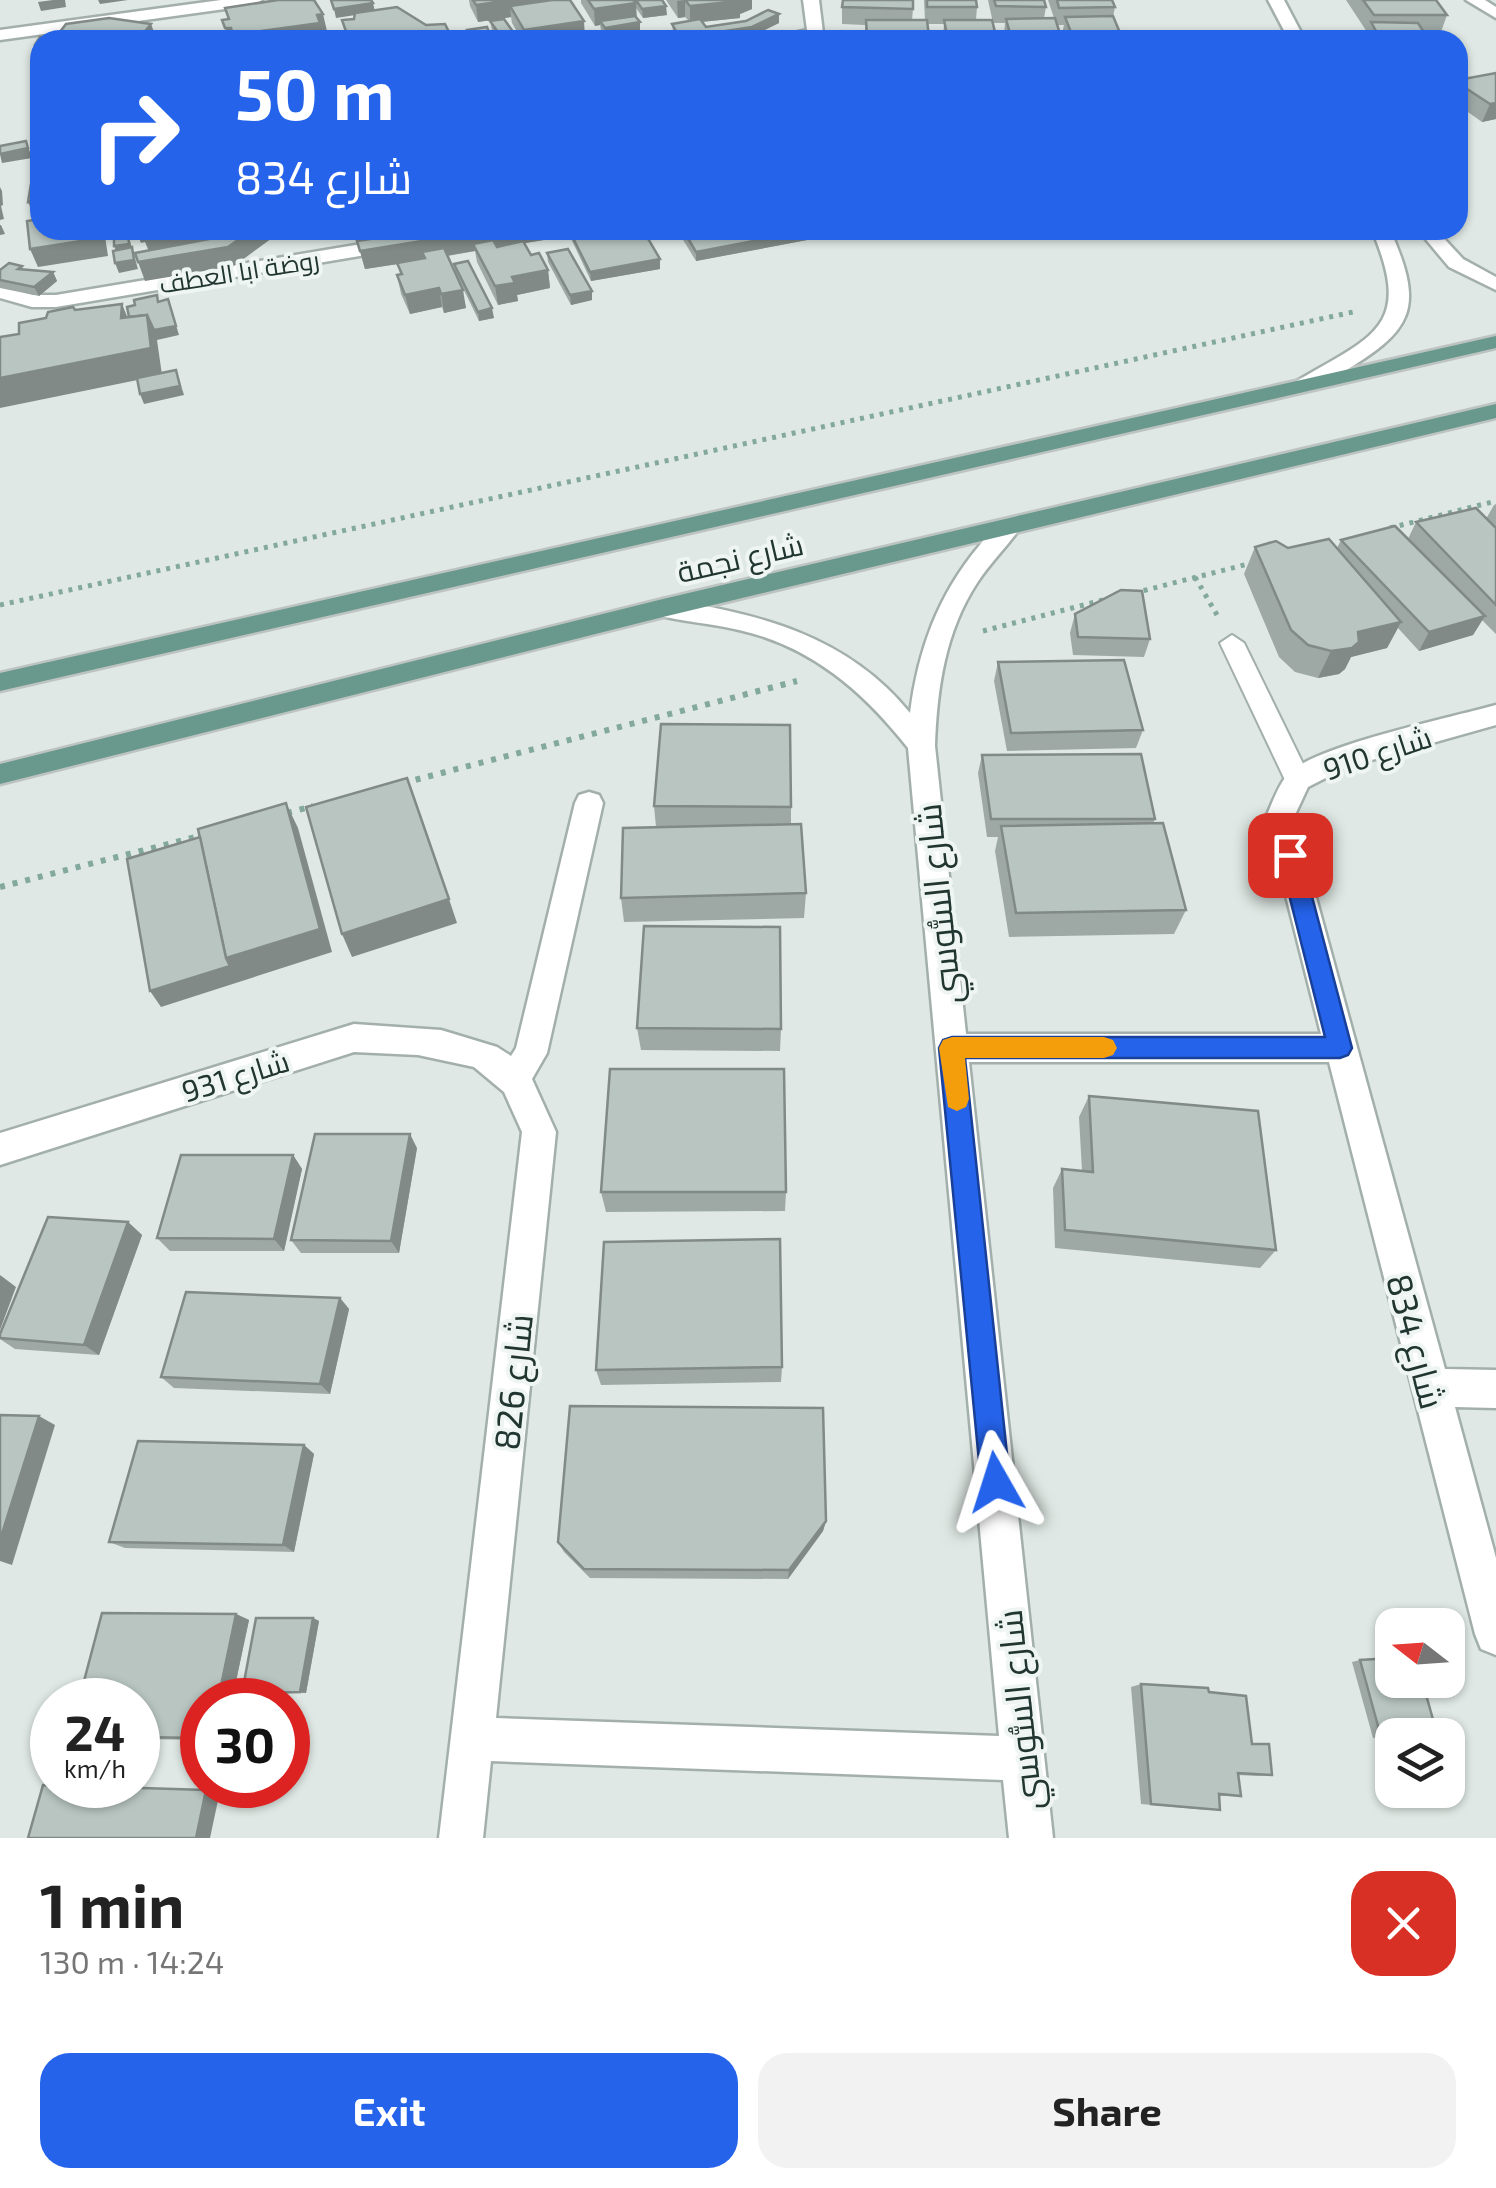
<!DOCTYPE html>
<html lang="en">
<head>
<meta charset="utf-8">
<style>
	:root { --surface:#fff; --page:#f2f2f2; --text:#222; --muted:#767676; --accent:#2563eb }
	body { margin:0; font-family:"Exo 2",Cairo,sans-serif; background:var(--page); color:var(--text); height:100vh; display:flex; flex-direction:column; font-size:38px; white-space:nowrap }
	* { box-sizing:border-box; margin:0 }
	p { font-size:32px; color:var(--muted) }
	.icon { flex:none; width:55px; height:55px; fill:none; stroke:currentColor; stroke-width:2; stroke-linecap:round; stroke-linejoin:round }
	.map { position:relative; height:1838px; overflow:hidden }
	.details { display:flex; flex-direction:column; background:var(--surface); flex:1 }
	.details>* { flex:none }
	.banner { position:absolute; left:30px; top:30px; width:1438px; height:210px; border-radius:30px; box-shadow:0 2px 8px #0004; background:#2563eb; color:#fff; overflow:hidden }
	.needle { width:65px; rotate:287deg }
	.buttons { position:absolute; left:1375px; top:1608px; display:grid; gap:20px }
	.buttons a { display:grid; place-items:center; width:90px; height:90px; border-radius:20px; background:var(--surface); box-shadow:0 2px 8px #0004; font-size:50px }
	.speed { position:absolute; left:30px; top:1678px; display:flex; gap:20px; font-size:50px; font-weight:700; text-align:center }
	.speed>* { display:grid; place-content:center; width:130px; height:130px; border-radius:50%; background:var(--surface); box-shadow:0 2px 8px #0004; line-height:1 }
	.speed small { font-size:25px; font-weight:400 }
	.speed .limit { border:15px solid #d22; background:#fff; color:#111 }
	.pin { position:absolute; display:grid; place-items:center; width:85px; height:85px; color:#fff; margin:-42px; border-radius:20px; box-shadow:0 5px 15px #0006 }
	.me { position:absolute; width:110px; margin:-55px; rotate:354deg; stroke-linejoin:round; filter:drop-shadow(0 0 8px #0008) }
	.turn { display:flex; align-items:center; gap:35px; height:210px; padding:0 40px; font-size:45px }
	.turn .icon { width:130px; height:130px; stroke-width:2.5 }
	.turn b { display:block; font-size:70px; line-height:85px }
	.round { display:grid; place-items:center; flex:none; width:105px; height:105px; border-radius:30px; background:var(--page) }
	.headline { display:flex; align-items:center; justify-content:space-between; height:170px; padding:0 40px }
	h1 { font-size:60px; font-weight:700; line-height:75px }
	.button { display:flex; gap:20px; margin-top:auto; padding:20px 40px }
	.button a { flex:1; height:115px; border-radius:30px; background:var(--accent); color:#fff; font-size:40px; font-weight:700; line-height:115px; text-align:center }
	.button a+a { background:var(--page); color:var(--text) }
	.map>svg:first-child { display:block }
</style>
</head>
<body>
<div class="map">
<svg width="1496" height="1838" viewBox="0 0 1496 1838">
	<rect width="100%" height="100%" fill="#dfe8e4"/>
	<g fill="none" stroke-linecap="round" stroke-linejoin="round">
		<defs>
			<path id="service" d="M1232,635L1244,643L1311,780L1307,787H1289L1285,780L1220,643Z"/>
			<g id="minor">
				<path d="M221,0H262L254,5L0,40V30Z"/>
				<path d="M803,0H819L823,33L829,40H764L807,30Z"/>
				<path d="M1466,0H1485L1496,7V18Z"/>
				<path d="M445,230H488L479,236L56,307H32L0,298V286L33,295H56Z"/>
				<path d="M1008,520L1020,528C1007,547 990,563 977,583C945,632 937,689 935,746L966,1034H1321L1266,817C1272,804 1278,786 1287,775C1312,746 1454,717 1496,705V725L1347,767L1308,787L1294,817L1445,1369L1496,1370V1408L1455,1407L1496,1558V1655L1481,1649L1475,1634L1329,1062H969L1053,1838H1009L1003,1780L491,1761L483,1838H439L522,1132L504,1092L474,1067L418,1055L354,1052L0,1165V1133L354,1024L441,1030L497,1047L511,1056L516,1048L575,803L579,795L589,792L599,795L603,803L547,1053L532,1079L556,1132L496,1718L999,1736L908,748C863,691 811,646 739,630C711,623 682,622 654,614L651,608L663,599C757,613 847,635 910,713C918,650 938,595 979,546C987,536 995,524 1008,520Z"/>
			</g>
			<g id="tertiary">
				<path d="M1268,0H1284L1305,40H1289Z"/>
				<path d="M1372,230H1390C1426,310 1412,331 1340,374C1326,382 1313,394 1297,391L1294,386L1297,381C1375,335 1413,327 1372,230Z"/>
				<path d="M1418,230H1436L1463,259L1496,277V290L1449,267Z"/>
			</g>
			<g id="primary">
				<path d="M1496,336V348L0,691V673Z"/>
				<path d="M1496,404V418L663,617L0,784V764L663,599Z"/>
			</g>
		</defs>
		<use href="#service" stroke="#a3afab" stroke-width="4"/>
		<use href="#minor" stroke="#a3afab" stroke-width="5"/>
		<use href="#tertiary" stroke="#a3afab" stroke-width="5"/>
		<use href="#primary" stroke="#bdc3c1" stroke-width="5"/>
		<g stroke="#83a89d" stroke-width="5" stroke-dasharray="4 6" stroke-linecap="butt">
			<path d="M1390,528L1496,501"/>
			<path d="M1195,577L1217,615"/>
			<path d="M1134,593L1252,563"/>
			<path d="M0,605L1353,312"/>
			<path d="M983,631L1107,599"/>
		</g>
		<g stroke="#83a89d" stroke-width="6" stroke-dasharray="5 8" stroke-linecap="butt">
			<path d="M403,783L797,681"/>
			<path d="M287,813L313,806"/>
			<path d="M0,887L207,834"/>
		</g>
		<use href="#service" fill="#fff" fill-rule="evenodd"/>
		<use href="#minor" fill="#fff" fill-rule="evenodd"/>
		<use href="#tertiary" fill="#fff" fill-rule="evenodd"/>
		<use href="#primary" fill="#69988d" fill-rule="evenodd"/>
	</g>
	<g fill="#9ea9a5">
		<path d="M469,0H570L585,35L598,40H522L512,23L511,17L478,22L470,6Z"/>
		<path d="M581,0H662L667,15L643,18L636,8V18L640,22V31L605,36L601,30L600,25L595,26L581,3Z"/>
		<path d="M666,0H752V9L740,14V18L702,22L706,27L779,14V23L752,36L723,40H677L673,32L672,24L689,21L685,17L678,18Z"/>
		<path d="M842,0L913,9L912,20H925L924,0H976L977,7L976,20L997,40H943L944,24H928L929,40H865V25L842,24Z"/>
		<path d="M988,0H1044L1046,7L1044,18H1054L1048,0H1112L1115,7L1113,17L1123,40H1065L1062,34L1064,25H1057L1062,40H1005L1004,36L1005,23H993Z"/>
		<path d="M1346,0H1436L1447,15L1441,32H1424L1429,40H1365L1367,32Z"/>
		<path d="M490,21L516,40H498L492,30Z"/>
		<path d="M40,72V93L34,80Z"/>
		<path d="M1496,73V119L1482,122L1458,105V80Z"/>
		<path d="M352,230H426L550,239L524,243L531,255L548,270L550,288L517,295L518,301L498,305L477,262L475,251L448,256L455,272L454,264L494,318L479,321L459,280L466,308L444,313L442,307L410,314L401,294L397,275L400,274L398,264L365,269L357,241L383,237Z"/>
		<path d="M567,230H643L660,259V269L591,281Z"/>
		<path d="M677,230H860L696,261Z"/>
		<path d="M547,253L592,291V300L571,305L548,262Z"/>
		<path d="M22,266L24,270L53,272L57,281L39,296L0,288V270Z"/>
		<path d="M1496,504V634L1482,620L1473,635L1419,651L1398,628L1387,648L1351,657L1345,669L1339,674L1318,678L1295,672L1279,657L1244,574L1255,547L1337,548L1341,540L1408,539L1416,522L1486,519L1494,505Z"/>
		<path d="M1075,614L1150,639L1144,657L1073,655L1070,633Z"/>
		<path d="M998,662L1143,730L1136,748L1007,751L994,681Z"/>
		<path d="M982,755L1155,819L1153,823L1186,910L1174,934L1009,937L995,851L998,837H987L978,773Z"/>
		<path d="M654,806L791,807V824L806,893L804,918L624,922L621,898L656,827Z"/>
		<path d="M637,1028L781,1029L780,1051L641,1050Z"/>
		<path d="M1089,1096L1276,1250L1260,1268L1055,1248L1053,1188L1062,1169L1082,1171L1079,1117Z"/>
		<path d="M417,1148L399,1253H301L291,1240Z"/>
		<path d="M293,1155L302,1169L284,1251H170L157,1238Z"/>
		<path d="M601,1192H786L785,1211L606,1212Z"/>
		<path d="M128,1222L142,1235L99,1355L15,1349L0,1339V1334Z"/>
		<path d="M340,1298L349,1309L330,1394L174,1388L161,1377Z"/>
		<path d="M782,1367L781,1382L601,1385L596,1370Z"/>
		<path d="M304,1445L314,1454L294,1552L125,1548L109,1542Z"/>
		<path d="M826,1521L823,1531L788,1579L590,1578L564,1552L558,1542Z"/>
		<path d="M236,1614L249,1620L232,1700H202V1740L138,1739V1700Z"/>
		<path d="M313,1618L319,1621L306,1693L248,1694L242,1693Z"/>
		<path d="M1360,1660L1392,1737L1373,1738L1352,1662Z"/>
		<path d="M1141,1684L1209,1692L1252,1744L1272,1775L1258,1776L1238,1775L1241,1796H1219L1220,1810H1207L1141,1804L1131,1687Z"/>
	</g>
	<g fill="#818a86">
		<path d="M53,0H65L66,7L41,11L38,2Z"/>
		<path d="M98,0H128L100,4Z"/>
		<path d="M512,0H560L510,6L511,17L478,22L476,5Z"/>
		<path d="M685,0V17L678,18L677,1Z"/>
		<path d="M737,0H752V9L740,14V18L690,23V6Z"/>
		<path d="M373,3L375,12L336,18L334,9Z"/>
		<path d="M636,3L637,20L600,21V25L595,26L594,9Z"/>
		<path d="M666,6L667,15L643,18L642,9Z"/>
		<path d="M323,14L327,31L322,32L324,40H234L233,35Z"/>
		<path d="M779,14V23L752,36L723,40H680V38Z"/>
		<path d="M584,21L585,38L570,37V40H525L524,30Z"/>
		<path d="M640,22V31L605,36V28Z"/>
		<path d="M151,24L157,40H138Z"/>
		<path d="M225,28H231L234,40H229Z"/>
		<path d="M516,36V40H502V38Z"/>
		<path d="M1496,103V119L1482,122L1490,104Z"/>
		<path d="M26,141L32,158L2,163L0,154Z"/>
		<path d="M0,187L2,191L3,205L1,206L4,219L0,220Z"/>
		<path d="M32,201L40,211V224L36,220L28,202Z"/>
		<path d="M0,225H1L5,234L0,235Z"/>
		<path d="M99,230H104L108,256L38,267L30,249Z"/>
		<path d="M112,230H127L128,237L116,239Z"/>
		<path d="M133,230L161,233L215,230L219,248L252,230H278L279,233L234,266L145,281L138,262L150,254L145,242L141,243L136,231Z"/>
		<path d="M382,230H426L384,237Z"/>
		<path d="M490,230H549L550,239L477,251L473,244L475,251L425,259L422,252L424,260L365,269L360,251Z"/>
		<path d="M811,230H860L696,261V252Z"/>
		<path d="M128,234L138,269L119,273L115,263L118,255L114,246Z"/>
		<path d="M660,259V269L591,281L590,272Z"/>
		<path d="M548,270L550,288L517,295L518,301L498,305L495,286L512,277Z"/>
		<path d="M53,272L57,281L39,296L34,287Z"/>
		<path d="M439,288L442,307L410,314L405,295Z"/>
		<path d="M463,290L466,308L444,313L441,294Z"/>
		<path d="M592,291V300L571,305L570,295Z"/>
		<path d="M168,299L179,335L157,340L162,375L0,408V378L121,318L122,304L133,331L147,315Z"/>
		<path d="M492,308L494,318L479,321L478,312Z"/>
		<path d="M176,370L184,395L144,404L140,394Z"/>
		<path d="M1485,616L1473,635L1419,651L1429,632Z"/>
		<path d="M1401,622L1387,648L1351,657L1345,669L1339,674L1318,678L1331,651L1358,632Z"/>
		<path d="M286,803L298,828L332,952L161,1007L150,991L226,958Z"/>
		<path d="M449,899L457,923L352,957L342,934Z"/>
		<path d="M410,1134L417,1148L399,1253L391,1241Z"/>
		<path d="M293,1155L302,1169L284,1251L274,1239Z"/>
		<path d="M128,1222L142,1235L99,1355L84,1345Z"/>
		<path d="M0,1275L16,1287L0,1330Z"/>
		<path d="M340,1298L349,1309L330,1394L320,1384Z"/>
		<path d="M39,1416L55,1425L12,1565L0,1561V1540Z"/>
		<path d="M304,1445L314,1454L294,1552L283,1545Z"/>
		<path d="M826,1521L823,1531L788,1579L789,1570Z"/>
		<path d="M236,1614L249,1620L232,1700H218Z"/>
		<path d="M313,1618L319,1621L306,1693L300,1692Z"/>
		<path d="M206,1790L220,1791L210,1838H196Z"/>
	</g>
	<g fill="#b8c5c0" stroke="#818a86" stroke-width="2.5">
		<path d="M278,0H314L323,14L317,15L320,23L233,35L231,28H225L222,20L229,19L225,8Z"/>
		<path d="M331,0H371L373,3L334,9Z"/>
		<path d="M473,0H512L476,5Z"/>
		<path d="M552,0H570L584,21L524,30L510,6Z"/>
		<path d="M588,0H633L636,3L594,9Z"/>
		<path d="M636,0H662L666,6L642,9Z"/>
		<path d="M685,0H738L740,1L690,6Z"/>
		<path d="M843,0H913V9L842,7Z"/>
		<path d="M927,0H976L977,7H927Z"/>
		<path d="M994,0H1044L1046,7L996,6Z"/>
		<path d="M1057,0H1112L1115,7L1059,8Z"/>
		<path d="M1363,0H1436L1447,15H1374Z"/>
		<path d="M397,7L426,25L445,24L453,40H349L342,20L354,19L355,13Z"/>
		<path d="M768,10L779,14L752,27L680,38L672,24L700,19L706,27L746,21Z"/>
		<path d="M635,16L640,22L605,28L600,21Z"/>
		<path d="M1113,16L1123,40H1074L1065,17Z"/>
		<path d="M109,18L151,24L138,40H40V47L35,45L40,37H56L66,24Z"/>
		<path d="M1055,18L1062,40H1012L1006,19Z"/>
		<path d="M504,19L516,36L502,38L490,21Z"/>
		<path d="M866,20H927L929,37L867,36Z"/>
		<path d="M944,20H992L997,40H948Z"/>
		<path d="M1371,22L1418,23L1429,40H1381Z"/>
		<path d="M487,27L492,40H471L467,30Z"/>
		<path d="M323,33L328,40H256Z"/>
		<path d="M595,34L598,40H571L570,37Z"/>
		<path d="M1496,73V103L1490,104L1458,83V80Z"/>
		<path d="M26,141L28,148L0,154V146Z"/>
		<path d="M40,182V211L35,212L32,201L28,202L31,184Z"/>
		<path d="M40,219V230H99L100,238L30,249L27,221Z"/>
		<path d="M142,230H212L163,240L161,233L143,236Z"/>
		<path d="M236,230H252L228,247L138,262L135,253L230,235Z"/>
		<path d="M429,230H490L360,251L357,241Z"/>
		<path d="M569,230H643L660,259L590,272Z"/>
		<path d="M683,230H811L696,252Z"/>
		<path d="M128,234L129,244L114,246V236Z"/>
		<path d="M493,240L497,247L523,241L531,255L539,253L548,270L512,277L515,283L495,286L473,244Z"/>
		<path d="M132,247L134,260L115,263L113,251Z"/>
		<path d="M444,248L463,290L441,294L439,288L405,295L397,275L402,274L397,263L425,258L422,252Z"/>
		<path d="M568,249L592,291L570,295L547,253Z"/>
		<path d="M468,261L492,308L478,312L454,264Z"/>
		<path d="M9,263L22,266L18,269L53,272L34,287L0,280V270Z"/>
		<path d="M157,295L158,302L168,299L176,326L154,330L147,315L129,317L127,307L135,305L134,300Z"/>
		<path d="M122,304L121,318L147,315L151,348L0,378V337L19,334V323L46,318L48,312L73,307L75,310Z"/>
		<path d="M176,370L180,386L140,394L137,378Z"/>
		<path d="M1476,508L1496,528V605L1416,522Z"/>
		<path d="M1395,526L1485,616L1429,632L1341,540Z"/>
		<path d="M1329,539L1401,622L1358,632L1359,642L1352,648L1331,651L1308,645L1291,630L1255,547L1276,541L1288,548Z"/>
		<path d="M1121,590L1142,591L1150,639L1078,637L1075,614Z"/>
		<path d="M1124,660L1143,730L1011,733L998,662Z"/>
		<path d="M661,724L790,725L791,807L654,806Z"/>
		<path d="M1141,754L1155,819H991L982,755Z"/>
		<path d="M407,778L449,899L342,934L306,807Z"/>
		<path d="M286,803L320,929L226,958L198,829Z"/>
		<path d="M1163,823L1186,910L1016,913L1001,826Z"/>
		<path d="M801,824L806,893L621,898L623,828Z"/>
		<path d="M200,837L226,958L230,966L150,991L127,859Z"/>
		<path d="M644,926L780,927L781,1029L637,1028Z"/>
		<path d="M610,1069H784L786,1192H601Z"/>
		<path d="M1089,1096L1258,1111L1276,1250L1065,1230L1062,1169L1093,1172Z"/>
		<path d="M315,1134H410L391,1241L291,1240Z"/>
		<path d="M181,1155H293L274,1239L157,1238Z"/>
		<path d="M48,1217L128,1222L84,1345L0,1338V1334Z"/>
		<path d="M780,1239L782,1367L596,1370L604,1242Z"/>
		<path d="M186,1292L340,1298L320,1384L161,1377Z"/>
		<path d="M570,1406L823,1408L826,1521L789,1570L584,1569L558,1542Z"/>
		<path d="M0,1415L39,1416L0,1540Z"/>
		<path d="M138,1441L304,1445L283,1545L109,1542Z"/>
		<path d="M102,1613L236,1614L218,1700H202V1738L138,1737V1700H79Z"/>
		<path d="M256,1618H313L300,1692L242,1693Z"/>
		<path d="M1392,1658V1680H1422L1437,1734L1392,1735V1736L1381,1737L1360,1660Z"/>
		<path d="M1141,1684L1208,1688L1209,1692L1246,1696L1252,1744H1269L1272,1775L1238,1773L1241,1796L1219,1794L1220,1810L1151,1804Z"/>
		<path d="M43,1785L206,1790L196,1838H28Z"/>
	</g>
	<path fill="#2563eb" stroke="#184099" stroke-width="2.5" d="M1290,847L1301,855L1352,1048L1348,1055L1340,1058H965L1010,1482L1006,1493L996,1497L985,1493L981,1482L939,1048L943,1040L952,1037H1325L1279,855Z"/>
	<path fill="#f59e0b" d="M952,1037H1104L1113,1040L1117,1048L1113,1055L1104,1058H965L969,1099L966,1107L957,1111L948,1107L939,1048L943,1040Z"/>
	<g text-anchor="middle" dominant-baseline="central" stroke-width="8" stroke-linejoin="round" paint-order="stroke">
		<g font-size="25" fill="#223631" stroke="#eff5f2">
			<text transform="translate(239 271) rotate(-9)">روضة ابا العطف</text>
		</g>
		<g font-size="30" fill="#223631" stroke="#eff5f2">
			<text transform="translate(740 557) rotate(-13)">شارع نجمة</text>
			<text transform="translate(1377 752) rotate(-18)">شارع 910</text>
			<text transform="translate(235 1075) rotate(-17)">شارع 931</text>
		</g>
		<g font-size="35" fill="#223631" stroke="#eff5f2">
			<text transform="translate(937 904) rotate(-96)">شارع السُّوسي</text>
			<text transform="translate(1417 1341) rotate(75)">شارع 834</text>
			<text transform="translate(512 1382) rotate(-84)">شارع 826</text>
			<text transform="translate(1018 1710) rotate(-96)">شارع السُّوسي</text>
		</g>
	</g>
</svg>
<div class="buttons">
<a><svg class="needle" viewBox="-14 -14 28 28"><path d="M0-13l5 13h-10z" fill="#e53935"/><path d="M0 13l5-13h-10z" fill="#767676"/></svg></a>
<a><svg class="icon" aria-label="layers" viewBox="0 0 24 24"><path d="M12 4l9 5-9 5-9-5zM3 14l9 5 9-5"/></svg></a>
</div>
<div class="speed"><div>24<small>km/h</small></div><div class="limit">30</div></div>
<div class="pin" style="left:1290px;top:855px;background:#d93025"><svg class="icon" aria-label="arrive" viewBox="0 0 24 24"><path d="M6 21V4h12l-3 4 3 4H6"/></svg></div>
<svg class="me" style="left:996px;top:1482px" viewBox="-20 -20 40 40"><path d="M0-17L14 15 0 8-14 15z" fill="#2563eb" stroke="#fff" stroke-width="4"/></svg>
<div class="banner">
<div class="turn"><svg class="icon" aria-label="right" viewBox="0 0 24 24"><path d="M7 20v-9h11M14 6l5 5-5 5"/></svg><div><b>50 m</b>شارع 834</div></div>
</div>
</div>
<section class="details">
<div class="headline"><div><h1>1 min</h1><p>130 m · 14:24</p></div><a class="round" style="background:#d93025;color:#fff"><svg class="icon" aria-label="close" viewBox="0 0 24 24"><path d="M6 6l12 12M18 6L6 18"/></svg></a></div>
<div class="button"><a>Exit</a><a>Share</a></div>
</section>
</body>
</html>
